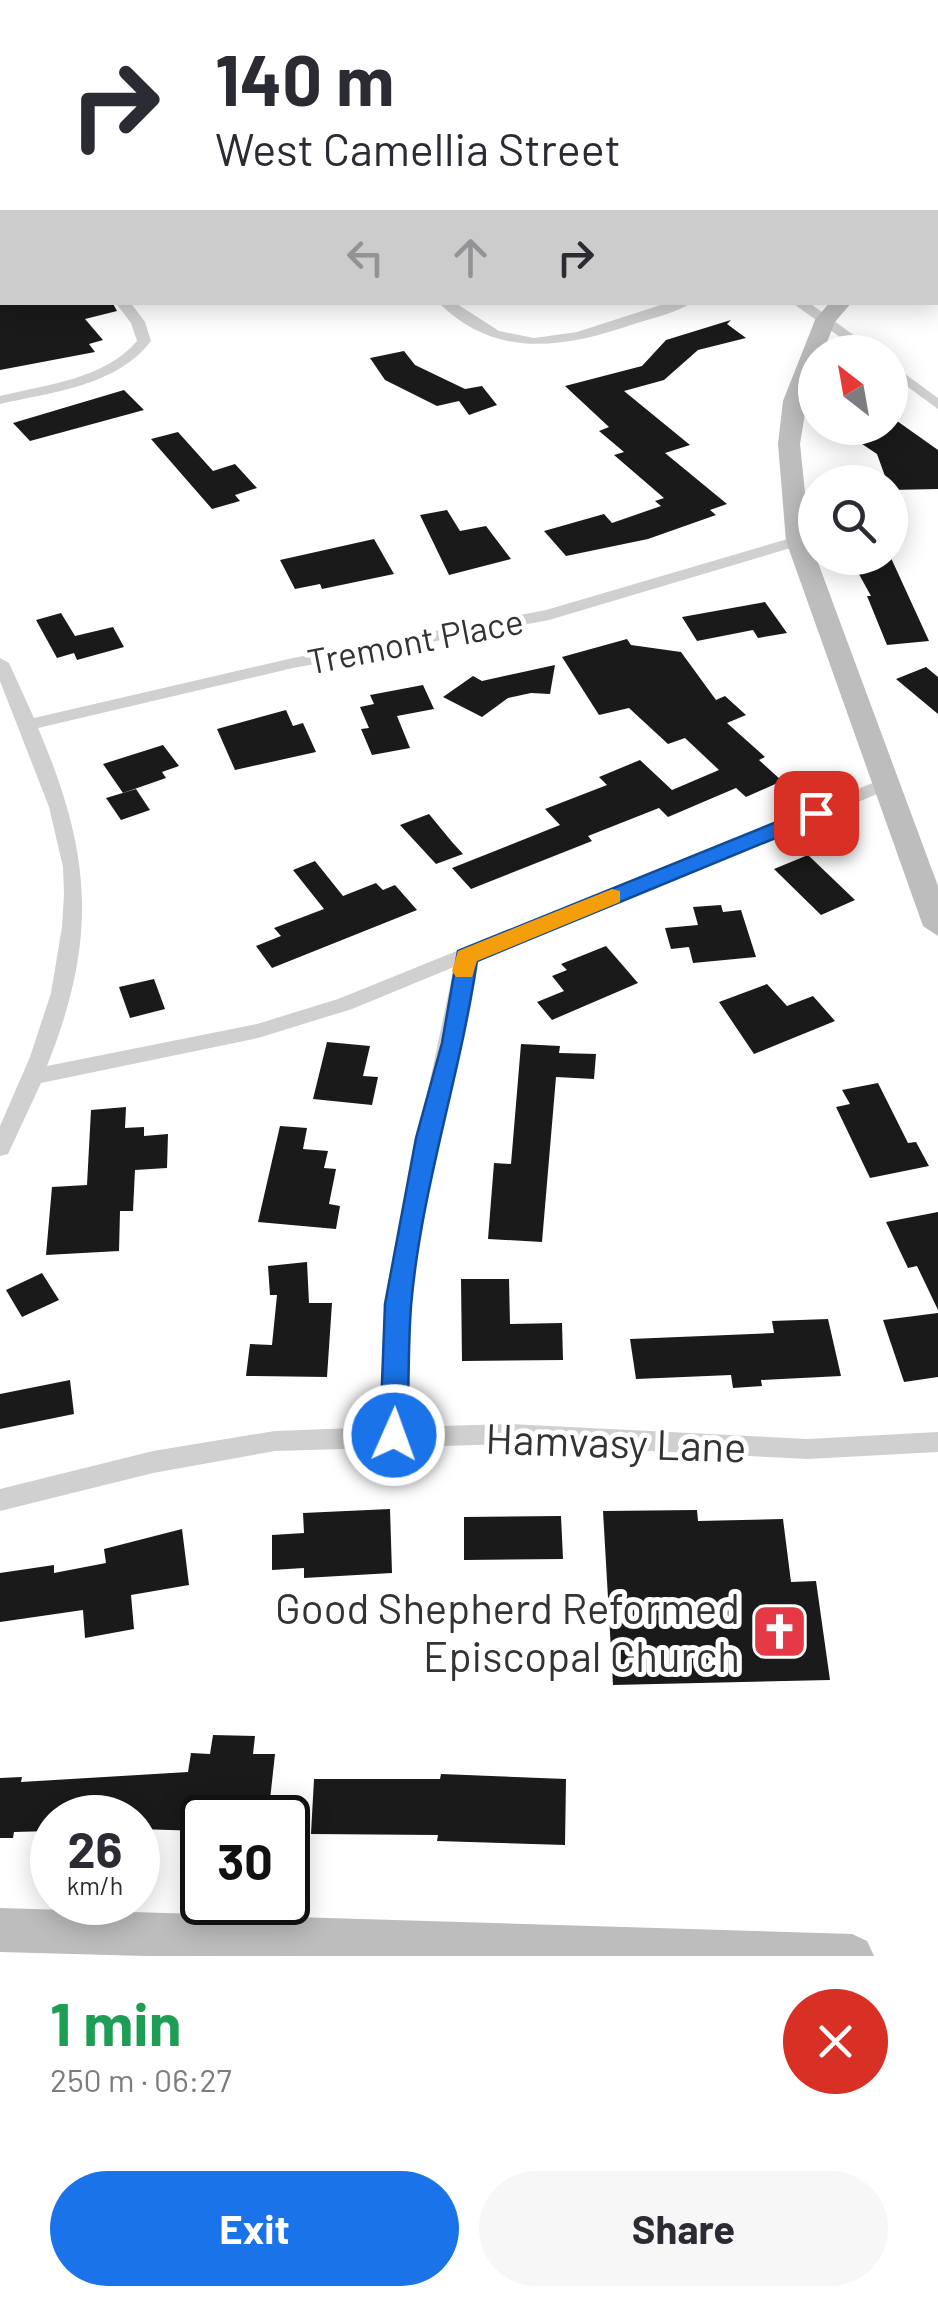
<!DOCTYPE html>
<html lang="en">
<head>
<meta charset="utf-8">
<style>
	:root { --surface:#fff; --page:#f7f7f7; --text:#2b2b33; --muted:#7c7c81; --accent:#1a73e8 }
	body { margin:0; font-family:Barlow,sans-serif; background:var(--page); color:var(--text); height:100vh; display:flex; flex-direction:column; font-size:38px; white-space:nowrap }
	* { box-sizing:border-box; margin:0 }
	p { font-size:32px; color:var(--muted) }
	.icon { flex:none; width:55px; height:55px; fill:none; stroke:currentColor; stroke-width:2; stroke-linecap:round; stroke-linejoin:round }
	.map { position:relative; height:1956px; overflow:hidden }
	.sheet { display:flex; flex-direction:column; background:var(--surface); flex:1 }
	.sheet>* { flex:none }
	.banner { position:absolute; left:0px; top:0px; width:940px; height:305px; box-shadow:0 5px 25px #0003; background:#fff; color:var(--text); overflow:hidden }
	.needle { width:65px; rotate:329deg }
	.fabs { position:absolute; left:798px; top:335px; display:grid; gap:20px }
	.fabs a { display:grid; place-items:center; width:110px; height:110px; border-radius:50%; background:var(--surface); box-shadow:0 5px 25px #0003; font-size:50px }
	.speed { position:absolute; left:30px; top:1795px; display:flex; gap:20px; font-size:50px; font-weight:700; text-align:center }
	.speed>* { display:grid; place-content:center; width:130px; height:130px; border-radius:50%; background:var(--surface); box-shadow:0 5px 25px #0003; line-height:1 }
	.speed small { font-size:25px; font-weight:400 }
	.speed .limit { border:5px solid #111; border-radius:15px; background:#fff; color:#111 }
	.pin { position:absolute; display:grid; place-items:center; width:85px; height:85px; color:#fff; margin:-42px; border-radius:20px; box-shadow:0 5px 15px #0006 }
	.me { position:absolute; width:110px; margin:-55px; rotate:2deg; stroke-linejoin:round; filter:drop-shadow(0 0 8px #0008) }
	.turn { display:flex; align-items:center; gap:35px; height:210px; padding:0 50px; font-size:45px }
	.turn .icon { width:130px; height:130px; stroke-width:2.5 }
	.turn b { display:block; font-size:70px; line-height:85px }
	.lanes { display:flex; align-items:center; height:95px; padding:0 50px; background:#0003; justify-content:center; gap:50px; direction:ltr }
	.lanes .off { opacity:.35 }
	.round { display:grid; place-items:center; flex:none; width:105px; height:105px; border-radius:52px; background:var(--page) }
	.head { display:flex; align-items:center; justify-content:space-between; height:170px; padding:0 50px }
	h1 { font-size:60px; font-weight:700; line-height:75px; color:#1e9e55 }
	.cta { display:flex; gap:20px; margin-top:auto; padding:20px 50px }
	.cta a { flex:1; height:115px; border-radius:60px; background:var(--accent); color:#fff; font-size:40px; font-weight:700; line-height:115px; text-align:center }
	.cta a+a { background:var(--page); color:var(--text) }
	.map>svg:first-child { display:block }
</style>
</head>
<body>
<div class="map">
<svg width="938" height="1956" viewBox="0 0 938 1956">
	<rect width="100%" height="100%" fill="#fff"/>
	<g fill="#1a1a1a">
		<path d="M0,302H112L117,311L85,319L103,340L89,344L95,352L0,370Z"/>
		<path d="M731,320L727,324L746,338L698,350L664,380L624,391L690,445L665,453L727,504L710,510L716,515L648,539L566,556L544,531L604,514L612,523L661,506L655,501L664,498L614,455L624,452L599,431L609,427L565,386L642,366L666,340Z"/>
		<path d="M404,351L415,365L465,389L482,386L497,405L469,415L459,401L437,406L385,380L370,358Z"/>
		<path d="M124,390L144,410L30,441L13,423Z"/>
		<path d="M890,416L938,450V489L890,490L877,454L838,428H890Z"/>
		<path d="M178,432L213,471L235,464L257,488L235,495L240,501L212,509L151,439Z"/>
		<path d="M447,510L460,531L486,526L511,559L449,575L420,515Z"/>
		<path d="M374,539L394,574L322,589L320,584L295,589L280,560Z"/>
		<path d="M860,558H891L929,641L887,645L867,596H871L855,567L864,564Z"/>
		<path d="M765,602L787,633L758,638L753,630L697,641L682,617Z"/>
		<path d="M61,613L75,636L113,627L124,647L77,660L74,653L57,658L36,620Z"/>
		<path d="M627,639L631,645L681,652L716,700L725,696L746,715L727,723L765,757L759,760L782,781L746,797L736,788L668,817L659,808L588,836L592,841L471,889L452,868L560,825L545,809L607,785L599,777L640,760L672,790L719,770L685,738L668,744L629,708L599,715L562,657Z"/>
		<path d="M555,665L550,694L531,693L508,698L482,717L443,697L473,676L482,681Z"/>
		<path d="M926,667L938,677V714L896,679Z"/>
		<path d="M423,685L434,709L397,716L410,748L372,755L361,729L369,728L360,707L374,704L370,695Z"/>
		<path d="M286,710L293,726L303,723L316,752L235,770L217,729Z"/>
		<path d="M163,745L179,766L162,772L166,778L123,793L103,764Z"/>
		<path d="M136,789L150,810L121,820L106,798Z"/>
		<path d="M429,814L452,842L463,854L436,864L400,825Z"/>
		<path d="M808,855L855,900L821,915L774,869Z"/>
		<path d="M315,861L343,896L376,883L383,890L395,885L417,910L272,968L256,946L281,936L274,928L324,909L293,870Z"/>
		<path d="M721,905L723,912L741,910L756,957L693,963L689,947L671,949L665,928L698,925L693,907Z"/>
		<path d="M606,946L638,983L552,1020L537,1002L564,991L552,976L567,970L561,964Z"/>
		<path d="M154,979L165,1009L130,1018L119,987Z"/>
		<path d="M767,984L787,1006L813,996L835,1021L754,1054L719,1002Z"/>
		<path d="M327,1042L370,1046L363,1076L378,1077L372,1105L313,1099Z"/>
		<path d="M521,1044L560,1046L559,1053L596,1054L594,1079L556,1077L542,1242L488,1239L494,1163L511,1164Z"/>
		<path d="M878,1083L908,1143L916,1142L929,1166L870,1178L836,1107L850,1104L842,1090Z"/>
		<path d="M126,1107L125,1128L144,1127V1136L168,1134L167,1168L135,1170L133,1211H120L119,1251L46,1255L52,1187L87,1185L91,1110Z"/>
		<path d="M280,1126L307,1128L303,1149L328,1151L324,1168L336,1169L329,1204L340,1206L336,1229L258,1222Z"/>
		<path d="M938,1212V1310L917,1266L908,1268L886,1222Z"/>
		<path d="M307,1262L309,1303H332L327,1377L246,1376L250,1344L272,1345L277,1295H270L268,1266Z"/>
		<path d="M42,1273L59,1300L22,1317L6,1290Z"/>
		<path d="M461,1279H509L510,1324L562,1323L563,1360L462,1361Z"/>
		<path d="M938,1313V1377L904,1382L883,1320Z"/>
		<path d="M828,1319L841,1376L761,1380L762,1386L733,1388L731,1375L636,1379L630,1339L774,1333L772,1321Z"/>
		<path d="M70,1380L74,1414L0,1429V1394Z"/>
		<path d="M390,1509L392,1573L304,1578V1568L272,1570V1535L304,1533L303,1513Z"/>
		<path d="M697,1510L698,1521L783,1519L791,1582L816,1581L830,1680L613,1685L603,1511Z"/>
		<path d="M561,1516L563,1559L464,1560V1517Z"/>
		<path d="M182,1529L189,1585L131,1595L134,1629L85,1638L83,1610L0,1622V1573L54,1565V1573L106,1563L104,1549Z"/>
		<path d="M213,1735L255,1736L253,1754H275L268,1818H202V1831L138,1829V1818H52V1831L14,1832L13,1838H0V1778L22,1777L21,1782L188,1772L191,1753L210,1754Z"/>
		<path d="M441,1774L566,1779L565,1845L437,1841L438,1835L311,1834L314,1779H440Z"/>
	</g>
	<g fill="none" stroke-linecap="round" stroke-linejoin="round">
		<g fill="#d0d0d0" fill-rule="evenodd">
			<path d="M352,0H366L368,2H354Z"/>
			<path d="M840,0H855L857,2H842Z"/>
			<path d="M0,157L2,158V166L0,165Z"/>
			<path d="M115,302H130L145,322L151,341C117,386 52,392 0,404V396C45,385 105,379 137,341L131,323Z"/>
			<path d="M438,302H454L499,331L534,338L577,332L670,302H693C676,313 653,318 634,324C565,348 495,360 438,302Z"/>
			<path d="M791,302H808L877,352H861Z"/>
			<path d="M890,363L938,398V409L890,374Z"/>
			<path d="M798,536L804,538V544L549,620L293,668L38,728C92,854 98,938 47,1066L257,1024L338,999L880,780H892L895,784L892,788L476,959L415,1260L408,1320L406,1427L510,1424L808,1439L938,1432V1452L808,1459L510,1444L275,1451L153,1473L0,1511V1489L153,1451L275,1431L382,1427L385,1320L392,1260L454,967L352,1009L258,1038L41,1083L8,1154L0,1156V1126L30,1057L51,993L62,927L64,894L63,867L49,807L0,681V658L9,663L34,718L293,658L546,610Z"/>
		</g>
		<g fill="#bdbdbd" fill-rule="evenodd">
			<path d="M830,302H852L835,322L823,352H815L800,444L810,541L938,886V936L923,926L786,541L778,444L783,401L815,320Z"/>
			<path d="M0,1908L852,1934L867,1941L874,1956H146L0,1952Z"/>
		</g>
	</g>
	<path fill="#1a73e8" stroke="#114b97" stroke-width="2.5" d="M816,806L824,808V818L477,961C460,1077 421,1189 411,1306C408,1348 409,1392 407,1435L403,1444H384L380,1435L385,1304L416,1138L442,1043L458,951Z"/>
	<path fill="#f59e0b" d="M612,889L620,891V902L477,961L472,977H456L452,971L458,951Z"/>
	<defs>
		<symbol id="church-square" viewBox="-11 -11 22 22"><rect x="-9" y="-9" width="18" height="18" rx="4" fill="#e63946" stroke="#fff"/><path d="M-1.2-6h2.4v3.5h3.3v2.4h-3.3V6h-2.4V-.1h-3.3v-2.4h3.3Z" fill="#fff"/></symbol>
	</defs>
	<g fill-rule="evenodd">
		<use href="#church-square" x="748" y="1600" width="63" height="63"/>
	</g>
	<g text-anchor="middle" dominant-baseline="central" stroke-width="10" stroke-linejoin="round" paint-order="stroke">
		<g font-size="35" fill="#333" stroke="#fff">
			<text transform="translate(415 640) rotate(-11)">Tremont Place</text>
		</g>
		<g font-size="42" fill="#333" stroke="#fff">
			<text transform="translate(616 1441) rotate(2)">Hamvasy Lane</text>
		</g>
		<g font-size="42" fill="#333" stroke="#fff" text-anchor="end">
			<text x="740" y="1607">Good Shepherd Reformed<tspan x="740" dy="48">Episcopal Church</tspan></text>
		</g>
	</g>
</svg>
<div class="fabs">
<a><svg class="needle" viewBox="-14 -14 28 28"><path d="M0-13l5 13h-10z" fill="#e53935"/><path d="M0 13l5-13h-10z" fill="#7c7c81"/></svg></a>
<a><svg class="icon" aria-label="search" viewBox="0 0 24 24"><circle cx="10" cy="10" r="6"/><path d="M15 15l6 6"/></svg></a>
</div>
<div class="speed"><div>26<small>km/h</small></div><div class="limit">30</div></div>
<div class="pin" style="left:816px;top:813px;background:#d93025"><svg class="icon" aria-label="arrive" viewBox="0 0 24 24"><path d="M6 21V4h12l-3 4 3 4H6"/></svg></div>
<svg class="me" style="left:394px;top:1435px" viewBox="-20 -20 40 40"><circle r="17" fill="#1a73e8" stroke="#fff" stroke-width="3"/><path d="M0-11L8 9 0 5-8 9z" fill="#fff"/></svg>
<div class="banner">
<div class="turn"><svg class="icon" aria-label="right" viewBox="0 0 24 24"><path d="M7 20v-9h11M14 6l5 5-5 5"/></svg><div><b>140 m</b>West Camellia Street</div></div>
<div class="lanes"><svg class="icon off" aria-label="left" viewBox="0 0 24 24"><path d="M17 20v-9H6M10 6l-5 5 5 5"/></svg><svg class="icon off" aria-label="ahead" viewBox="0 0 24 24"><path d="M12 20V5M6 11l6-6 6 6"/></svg><svg class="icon" aria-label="right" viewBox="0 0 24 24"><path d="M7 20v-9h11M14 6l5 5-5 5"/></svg></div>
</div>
</div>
<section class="sheet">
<div class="head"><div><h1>1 min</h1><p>250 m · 06:27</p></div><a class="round" style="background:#d93025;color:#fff"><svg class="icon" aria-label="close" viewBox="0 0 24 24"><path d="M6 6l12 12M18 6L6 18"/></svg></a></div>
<div class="cta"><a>Exit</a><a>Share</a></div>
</section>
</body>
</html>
